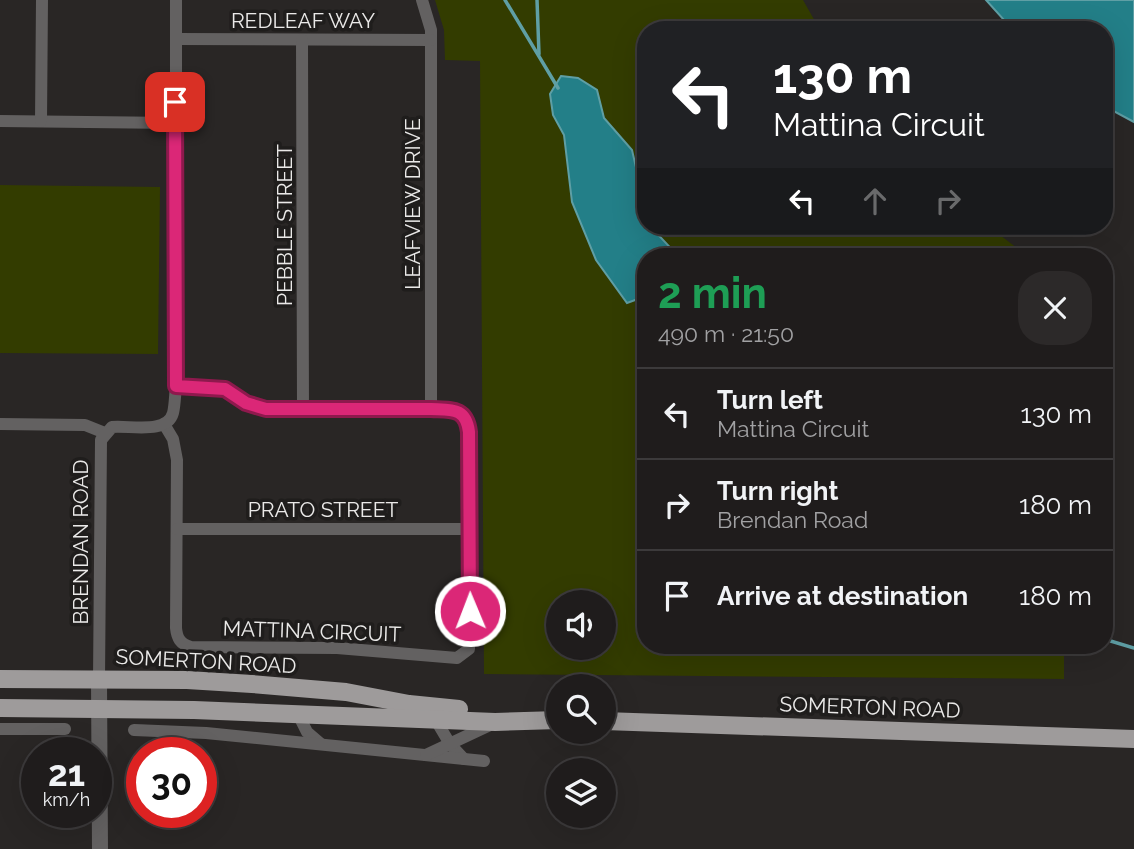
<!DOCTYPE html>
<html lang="en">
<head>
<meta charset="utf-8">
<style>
	:root { --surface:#1f1c1c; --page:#2c2929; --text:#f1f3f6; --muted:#a1a1a3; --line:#3c3a3b }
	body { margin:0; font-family:Raleway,sans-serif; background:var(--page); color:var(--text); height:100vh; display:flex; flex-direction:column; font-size:26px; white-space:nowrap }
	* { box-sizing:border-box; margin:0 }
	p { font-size:23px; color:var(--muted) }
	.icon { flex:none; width:38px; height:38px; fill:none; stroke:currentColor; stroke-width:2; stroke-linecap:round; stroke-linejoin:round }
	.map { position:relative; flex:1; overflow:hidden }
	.side { position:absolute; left:637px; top:248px; width:476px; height:406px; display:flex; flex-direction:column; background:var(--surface); border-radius:28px; box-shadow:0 7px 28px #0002,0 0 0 2px var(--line) }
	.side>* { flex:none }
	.banner { position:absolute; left:637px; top:21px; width:476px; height:214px; border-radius:28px; box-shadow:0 7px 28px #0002,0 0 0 2px var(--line); background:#202124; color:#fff; overflow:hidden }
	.fabs { position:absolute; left:546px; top:590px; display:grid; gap:14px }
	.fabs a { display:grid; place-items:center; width:70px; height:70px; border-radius:50%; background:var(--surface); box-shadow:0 7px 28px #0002,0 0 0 2px var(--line); font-size:35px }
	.speed { position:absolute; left:21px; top:737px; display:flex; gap:14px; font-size:35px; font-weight:700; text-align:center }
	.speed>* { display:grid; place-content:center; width:91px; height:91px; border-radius:50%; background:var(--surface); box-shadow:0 7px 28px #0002,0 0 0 2px var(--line); line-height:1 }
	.speed small { font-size:18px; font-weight:400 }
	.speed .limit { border:10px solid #d22; background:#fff; color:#111 }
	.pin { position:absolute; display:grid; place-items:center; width:60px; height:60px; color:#fff; margin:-30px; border-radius:14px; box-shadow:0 4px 10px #0006 }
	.me { position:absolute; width:77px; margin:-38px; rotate:359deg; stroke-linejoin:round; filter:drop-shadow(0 0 5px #0008) }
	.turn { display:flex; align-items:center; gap:24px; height:147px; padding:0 21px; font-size:32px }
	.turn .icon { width:91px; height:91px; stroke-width:2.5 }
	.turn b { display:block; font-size:49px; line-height:60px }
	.lanes { display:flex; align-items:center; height:66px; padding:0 21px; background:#0003; justify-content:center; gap:35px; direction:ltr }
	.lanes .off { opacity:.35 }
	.round { display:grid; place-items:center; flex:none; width:74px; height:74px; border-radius:28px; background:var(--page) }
	.overview { display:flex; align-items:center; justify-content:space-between; height:119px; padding:0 21px }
	h1 { font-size:42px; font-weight:700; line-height:52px; color:#1e9e55 }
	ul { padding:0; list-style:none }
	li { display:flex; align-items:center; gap:21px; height:91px; padding:0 21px; border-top:2px solid var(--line) }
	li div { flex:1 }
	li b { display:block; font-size:26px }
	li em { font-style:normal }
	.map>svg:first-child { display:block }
</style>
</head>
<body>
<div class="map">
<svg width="1134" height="849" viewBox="0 0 1134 849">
	<rect width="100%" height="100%" fill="#292625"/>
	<g fill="#333c00" fill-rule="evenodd">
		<path d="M435,0H803L820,30H646V226H988L1029,257H646V646H1064V679L484,674L480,61L445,60L444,30ZM558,602H604V648H558Z"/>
		<path d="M0,185L160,187L158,354L0,353Z"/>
	</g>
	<g fill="#237f88" stroke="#5f9fa5" stroke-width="2">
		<path d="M986,0H1134V122L1104,106V30H1013Z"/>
		<path d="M561,76L578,78L597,90L604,118L632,150L646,211V226H650L679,257H646V296L627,303L596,260L572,202L564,135L553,115L550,94Z"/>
	</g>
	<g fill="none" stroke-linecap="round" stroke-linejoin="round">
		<g stroke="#5f9fa5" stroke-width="3.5">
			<path d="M505,0L558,88"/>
			<path d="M537,0L539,54"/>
			<path d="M1104,639L1134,648"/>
		</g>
		<g stroke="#636161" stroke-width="12">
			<path d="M422,0L431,30V409"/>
			<path d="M176,39L431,40"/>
			<path d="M302,40L303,410"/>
			<path d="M0,121L175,123"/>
			<path d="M41,121L42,0"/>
			<path d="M0,424L85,425L105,433"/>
			<path d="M164,424L173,439L177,460L176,628C177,638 180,644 191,647L337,648L457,658L469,649V432C466,409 450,410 431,409H266L246,403L225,389L176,386"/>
			<path d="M177,529H468"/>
			<path d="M99,680L101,440L112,427C129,425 167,435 173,413C175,405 175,394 176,386V0"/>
			<path d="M298,714L307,732L321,744"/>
			<path d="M434,717L450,744L464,759"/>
			<path d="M0,729H65"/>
			<path d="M134,730L206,733L484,761"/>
			<path d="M426,755L492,724"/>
		</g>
		<path stroke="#636161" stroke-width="16" d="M99,680L100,849"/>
		<g stroke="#9e9b9b" stroke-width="18">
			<path d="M0,679L187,680L252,684L346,692L409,704L459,709"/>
			<path d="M0,708L194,710L495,722L558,720"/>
			<path d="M604,721L1134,739"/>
		</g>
	</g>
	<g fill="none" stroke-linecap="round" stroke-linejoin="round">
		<defs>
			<path id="route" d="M175,102L176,386L225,389L246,403L266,409H431C451,410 466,407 469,432L470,611"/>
		</defs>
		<use href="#route" stroke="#8e194d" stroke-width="18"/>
		<use href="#route" stroke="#db2777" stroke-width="12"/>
	</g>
	<g text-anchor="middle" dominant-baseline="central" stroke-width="7" stroke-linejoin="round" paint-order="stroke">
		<g font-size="21" fill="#eae9e8" stroke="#1f1d1c">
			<text x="303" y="20">REDLEAF WAY</text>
			<text transform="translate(412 204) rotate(-90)">LEAFVIEW DRIVE</text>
			<text transform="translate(284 225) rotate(-90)">PEBBLE STREET</text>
			<text x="323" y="509">PRATO STREET</text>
			<text transform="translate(80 542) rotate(-90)">BRENDAN ROAD</text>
			<text transform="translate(312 631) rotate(2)">MATTINA CIRCUIT</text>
			<text transform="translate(206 661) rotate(3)">SOMERTON ROAD</text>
			<text transform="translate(870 707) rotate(2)">SOMERTON ROAD</text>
		</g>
	</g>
</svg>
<div class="fabs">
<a><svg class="icon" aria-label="sound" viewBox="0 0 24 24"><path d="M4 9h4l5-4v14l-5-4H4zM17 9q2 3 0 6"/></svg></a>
<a><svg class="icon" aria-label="search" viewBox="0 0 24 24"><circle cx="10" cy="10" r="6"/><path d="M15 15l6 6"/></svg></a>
<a><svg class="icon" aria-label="layers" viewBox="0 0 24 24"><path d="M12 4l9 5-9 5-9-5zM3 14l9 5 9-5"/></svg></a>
</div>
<div class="speed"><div>21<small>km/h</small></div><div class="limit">30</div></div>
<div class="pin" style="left:175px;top:102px;background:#d93025"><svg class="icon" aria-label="arrive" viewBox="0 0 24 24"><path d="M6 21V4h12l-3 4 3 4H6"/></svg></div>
<svg class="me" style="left:470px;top:611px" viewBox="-20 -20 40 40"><circle r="17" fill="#db2777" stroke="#fff" stroke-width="3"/><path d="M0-11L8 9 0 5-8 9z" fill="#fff"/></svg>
<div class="banner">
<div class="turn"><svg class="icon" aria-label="left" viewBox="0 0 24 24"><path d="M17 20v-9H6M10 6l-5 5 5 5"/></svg><div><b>130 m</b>Mattina Circuit</div></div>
<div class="lanes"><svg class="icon" aria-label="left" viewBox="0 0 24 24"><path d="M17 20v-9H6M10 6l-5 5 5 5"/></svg><svg class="icon off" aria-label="ahead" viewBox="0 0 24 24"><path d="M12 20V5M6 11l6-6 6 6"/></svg><svg class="icon off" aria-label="right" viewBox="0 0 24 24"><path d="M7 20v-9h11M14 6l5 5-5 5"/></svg></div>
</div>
<section class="side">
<div class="overview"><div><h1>2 min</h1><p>490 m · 21:50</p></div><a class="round"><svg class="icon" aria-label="close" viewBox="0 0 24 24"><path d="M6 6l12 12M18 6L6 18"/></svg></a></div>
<ul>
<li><svg class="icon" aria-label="left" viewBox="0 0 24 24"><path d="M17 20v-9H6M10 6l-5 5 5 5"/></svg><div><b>Turn left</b><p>Mattina Circuit</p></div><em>130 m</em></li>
<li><svg class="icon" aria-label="right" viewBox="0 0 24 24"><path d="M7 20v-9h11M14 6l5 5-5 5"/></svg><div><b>Turn right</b><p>Brendan Road</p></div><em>180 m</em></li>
<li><svg class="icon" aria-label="arrive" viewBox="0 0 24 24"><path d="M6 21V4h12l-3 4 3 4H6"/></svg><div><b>Arrive at destination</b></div><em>180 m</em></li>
</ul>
</section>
</div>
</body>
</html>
